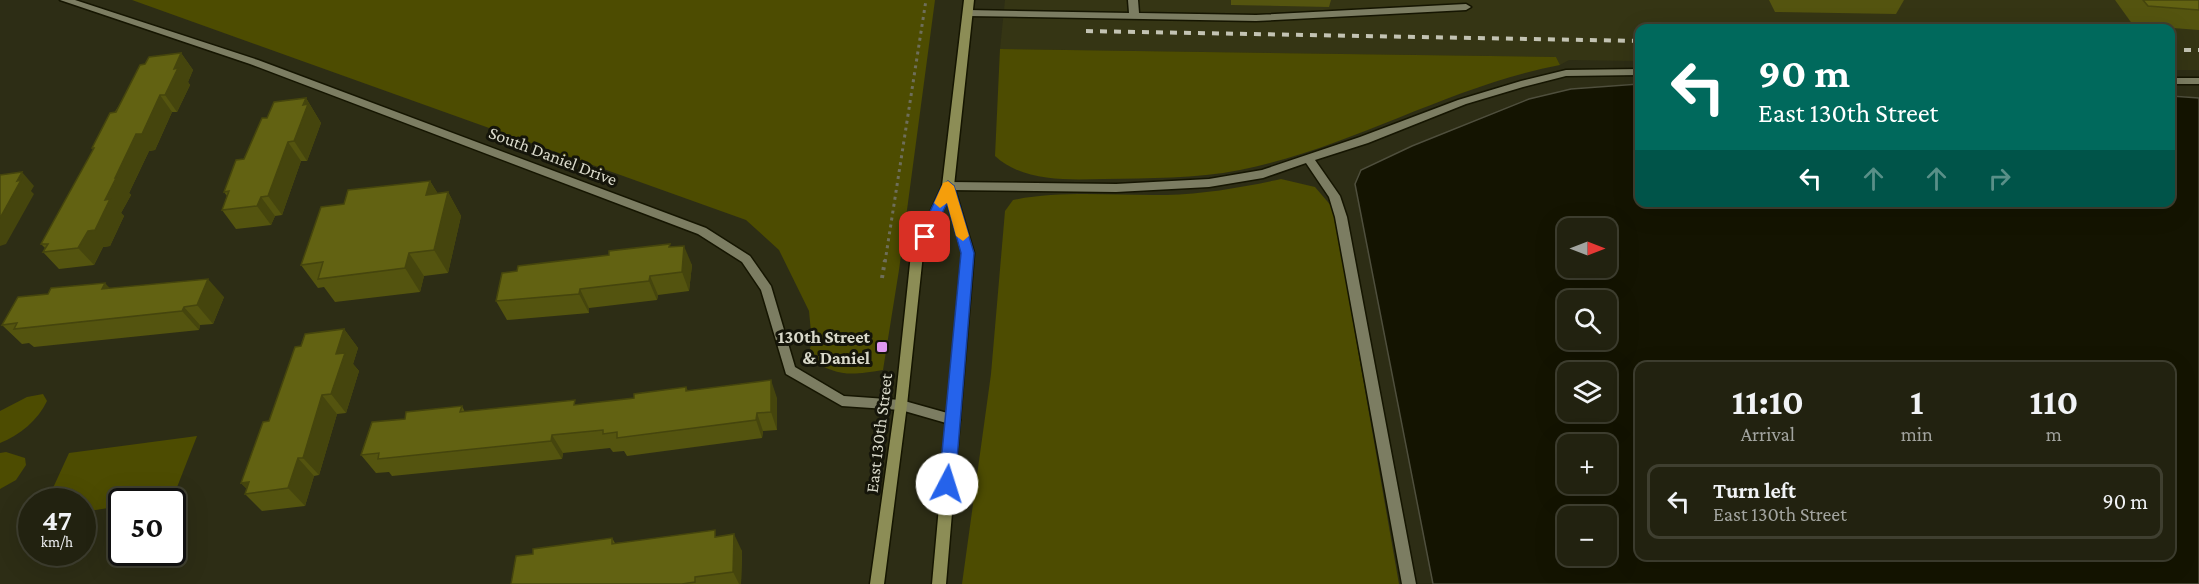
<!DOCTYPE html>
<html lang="en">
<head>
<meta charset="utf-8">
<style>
	:root { --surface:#222210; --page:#2a2a19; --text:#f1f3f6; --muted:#a2a49f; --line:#3f3f30 }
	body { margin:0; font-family:"Crimson Pro",serif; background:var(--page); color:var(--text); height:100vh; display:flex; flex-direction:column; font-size:22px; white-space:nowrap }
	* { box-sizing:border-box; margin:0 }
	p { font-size:20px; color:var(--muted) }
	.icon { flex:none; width:33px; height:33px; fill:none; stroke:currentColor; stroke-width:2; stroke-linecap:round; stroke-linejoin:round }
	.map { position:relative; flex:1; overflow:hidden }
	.sheet { position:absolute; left:1635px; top:362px; width:540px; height:198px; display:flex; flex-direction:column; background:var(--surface); border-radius:12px; box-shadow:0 6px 24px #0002,0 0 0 2px var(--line) }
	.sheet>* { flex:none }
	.guide { position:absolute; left:1635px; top:24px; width:540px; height:183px; border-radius:12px; box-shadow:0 6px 24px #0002,0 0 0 2px var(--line); background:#00695c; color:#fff; overflow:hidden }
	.needle { width:39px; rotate:90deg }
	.buttons { position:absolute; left:1557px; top:218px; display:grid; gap:12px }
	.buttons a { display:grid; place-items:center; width:60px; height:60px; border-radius:12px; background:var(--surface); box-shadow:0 6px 24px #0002,0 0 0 2px var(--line); font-size:30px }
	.speed { position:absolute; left:18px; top:488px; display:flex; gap:12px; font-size:30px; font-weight:700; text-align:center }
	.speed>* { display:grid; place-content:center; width:78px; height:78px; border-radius:50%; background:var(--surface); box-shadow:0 6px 24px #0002,0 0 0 2px var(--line); line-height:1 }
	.speed small { font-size:15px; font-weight:400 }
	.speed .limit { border:3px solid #111; border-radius:9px; background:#fff; color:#111 }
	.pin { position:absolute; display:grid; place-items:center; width:51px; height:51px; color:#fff; margin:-26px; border-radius:12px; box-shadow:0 3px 9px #0006 }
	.me { position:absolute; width:66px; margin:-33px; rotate:5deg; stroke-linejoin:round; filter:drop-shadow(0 0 4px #0008) }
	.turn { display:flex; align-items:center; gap:21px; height:126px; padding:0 24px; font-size:27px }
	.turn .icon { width:78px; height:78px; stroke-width:2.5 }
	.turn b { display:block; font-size:42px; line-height:51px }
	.lanes { display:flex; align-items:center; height:57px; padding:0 24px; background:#0003; justify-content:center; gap:30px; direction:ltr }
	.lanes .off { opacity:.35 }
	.eta { display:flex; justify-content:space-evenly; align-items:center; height:102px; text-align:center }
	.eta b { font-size:36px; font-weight:700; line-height:42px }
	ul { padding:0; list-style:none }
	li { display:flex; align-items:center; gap:18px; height:75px; margin:0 12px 9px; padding:0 12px; border:3px solid var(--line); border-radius:12px }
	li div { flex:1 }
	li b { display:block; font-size:22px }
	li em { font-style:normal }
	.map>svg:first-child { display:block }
</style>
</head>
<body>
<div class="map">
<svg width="2199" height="584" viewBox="0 0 2199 584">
	<rect width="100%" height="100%" fill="#2d2d15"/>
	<path fill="#353514" d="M1005,0H2199V70H2171L2170,28H1640L1639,61L1569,60L1560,65L1556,57L1000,49Z"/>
	<g fill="#4d4c01">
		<path d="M132,0H935L899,270L883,370C848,376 838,376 807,358L812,342L809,311L779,250L746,220Z"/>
		<path d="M1000,49L1556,57L1560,65C1449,86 1351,148 1240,170C1195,179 1149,178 1104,179C1068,180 1023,182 995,156Z"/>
		<path d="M1281,179L1315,187L1333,208L1399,584H962L991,374L1005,211L1013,200C1064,190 1115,196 1166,195C1205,194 1244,187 1281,179Z"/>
		<path d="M43,394L47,401C38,420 20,435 0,443V411L27,397Z"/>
		<path d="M197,436L172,500L122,501L121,506L83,512L82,501H47L69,453Z"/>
		<path d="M6,452L25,458L26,465L16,480L0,489V453Z"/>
	</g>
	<path fill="#141401" stroke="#4f4f3d" stroke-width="1.5" fill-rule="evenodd" d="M1639,84L1640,202H2170L2171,96L2199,98V584H1433L1355,184L1361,170L1412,146L1529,99L1571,89ZM1568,228H1606V267H1568ZM1568,300H1606V339H1568ZM1640,366H2170V555H1640ZM1568,372H1606V411H1568ZM1568,444H1606V483H1568ZM1568,516H1606V555H1568Z"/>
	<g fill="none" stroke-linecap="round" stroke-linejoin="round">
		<defs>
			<g id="lane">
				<path d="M1128,0H1138L1139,13L1256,15L1466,4L1471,7L1466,10L1256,21L968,16L963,13L968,10L1129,13Z"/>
				<path d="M1640,69V75L1566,76L1523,87L1466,104L1368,143L1315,160L1340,196L1347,217L1416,584H1402L1335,217L1329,197L1306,163L1263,178L1209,187L1116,192L948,190L942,186L948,182L1116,184L1209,179L1262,170L1360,137L1458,100L1521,81L1566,70Z"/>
				<rect x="2170" y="78" width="29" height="6"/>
			</g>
			<path id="street" d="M60,0H75L258,60L706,228L750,256L771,286L795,367L844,396L901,400L958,416L960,420L958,424L953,425L901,410L842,406L786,374L761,290L742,262L698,234L250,64Z"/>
			<path id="secondary" d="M964,0H974L954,186L974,253L946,584H932L962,253L947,201L923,254L907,405L884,584H870L895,405L911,254L942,186Z"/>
		</defs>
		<use href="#lane" stroke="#151501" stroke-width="3"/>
		<use href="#street" stroke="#151501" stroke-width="3"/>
		<use href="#secondary" stroke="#151501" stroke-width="3"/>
		<path stroke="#6e6e5a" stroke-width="3" stroke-dasharray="3 4" stroke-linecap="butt" d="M885,262L926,0"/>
		<path stroke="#6e6e5a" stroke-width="4" stroke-dasharray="3 5" stroke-linecap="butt" d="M882,278L885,260"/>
		<use href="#lane" fill="#7c7d62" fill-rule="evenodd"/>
		<use href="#street" fill="#7c7d62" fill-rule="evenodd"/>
		<use href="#secondary" fill="#8c8d56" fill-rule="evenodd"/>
		<g stroke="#c3c3b3" stroke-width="4" stroke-dasharray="7 7" stroke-linecap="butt">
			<path d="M1086,31L1640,41"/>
			<path d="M2170,50H2199"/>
		</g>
	</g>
	<g fill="#54540f">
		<path d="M1231,0H1331L1329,7L1231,5Z"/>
		<path d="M1769,0H1904L1896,14L1775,12Z"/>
		<path d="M2115,0H2199V30L2133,25Z"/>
		<path d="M181,53L193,70L188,82L190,85L177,112H172L155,150L149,151L129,193L131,195L121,213L124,216L110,246L103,247L94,265L59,269L43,252L45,248L41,244L93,150L92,148L145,64Z"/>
		<path d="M306,98L321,123L307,161H301L282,215L275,216L271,225L236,229L222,210L227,196L224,192L267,118Z"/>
		<path d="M430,181L438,194L448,192L461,216L448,273L424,276L420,292L335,302L324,287L318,288L301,265L344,204Z"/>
		<path d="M671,247L692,265L689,291L658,295L657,300L589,308V313L507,320L496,301L517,271Z"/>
		<path d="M110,288L224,297L213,324L200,325L199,330L34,347L29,343L22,344L2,325Z"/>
		<path d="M344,329L358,348L353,364L359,371L346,413L337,414L319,475L314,476L305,506L262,511L245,494L247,489L241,483L269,421L301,346Z"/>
		<path d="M686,387L688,391L777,398V430L763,431L762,438L627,456L624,451L613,452L610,448L563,453L562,459L392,476L389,472L376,473L361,455L462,406L465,412L577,405L634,398Z"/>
		<path d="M718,536L742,551L741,584H511L533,554L612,538L615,543Z"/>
	</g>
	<g fill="#45450d">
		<path d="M181,53L193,70L188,82L190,85L177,112L165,95L174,69Z"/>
		<path d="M160,95L172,112L155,150L149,151L129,193L131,195L121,213L124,216L110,246L103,247L94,265L78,248L136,134Z"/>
		<path d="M306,98L321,123L307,161L294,141Z"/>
		<path d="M288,142L301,161L282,215L268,196Z"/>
		<path d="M22,172L34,186L31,191L34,194L6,244L0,246V218Z"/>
		<path d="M430,181L444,204L426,195Z"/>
		<path d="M448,192L461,216L448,273L434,250Z"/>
		<path d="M261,197L275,216L271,225L257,206Z"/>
		<path d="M684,246L692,265L689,291L682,272Z"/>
		<path d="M409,253L424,276L420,292L405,268Z"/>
		<path d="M650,276L658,295L657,300L649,281Z"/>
		<path d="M208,279L224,297L213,324L197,305Z"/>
		<path d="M105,283L123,302L102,289Z"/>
		<path d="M580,289L589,308V313L579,294Z"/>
		<path d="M184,307L200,325L199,330L182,311Z"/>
		<path d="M344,329L358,348L353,364L359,371L346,413L331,394L336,354Z"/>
		<path d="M771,380L777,398V430L771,412Z"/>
		<path d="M322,395L337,414L319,475L303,458Z"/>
		<path d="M757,413L763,431L762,438L756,420Z"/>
		<path d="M552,435L563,453L562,459L551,441Z"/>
		<path d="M298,458L314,476L305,506L288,488Z"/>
		<path d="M249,482L251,493L241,483Z"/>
		<path d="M734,534L742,551L741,584H739L733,572Z"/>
	</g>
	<g fill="#626212" stroke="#45450d" stroke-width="1.5">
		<path d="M2143,0H2199V10L2148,6Z"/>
		<path d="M181,53L174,69L178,68L165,95H160L142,134H136L115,178H116L105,200L110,199L95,230L88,231L78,248L43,252L48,244H41L94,148H92L110,113L116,112L140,65L145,64L149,57Z"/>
		<path d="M306,98L303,105L308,104L294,141L288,142L268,196L261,197L257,206L222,210L229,191L224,192L236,160L244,159L262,118H267L274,102Z"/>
		<path d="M22,172L17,181L21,180L0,218V175Z"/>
		<path d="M430,181L426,195L448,192L434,250L409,253L405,268L318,279L323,262L301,265L321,207L344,204L348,190Z"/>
		<path d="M670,244L669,247L684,246L682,272L650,276L649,281L580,289L579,294L496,301L502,273L517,271L518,266L609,255V251Z"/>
		<path d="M208,279L197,305L184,307L182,311L14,329L17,323L2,325L18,297L48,294L51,288L105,283L102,289Z"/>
		<path d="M344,329L336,354L345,353L331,394L322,395L303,458H298L288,488L245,494L249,482L241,483L263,422L269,421L295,347L301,346L305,334Z"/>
		<path d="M771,380V412L757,413L756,420L617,438V432L603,434V430L552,435L551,441L378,459L379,453L361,455L372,422L405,419L406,412L462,406L460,412L575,400L574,405L634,398V394L686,387V391Z"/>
		<path d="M715,530V537L734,534L733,572L695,577V582L682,584H511L516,556L533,554V549L612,538V544Z"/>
	</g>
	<path fill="#2563eb" stroke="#184099" stroke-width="1.5" d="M948,181L954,186L974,253L955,484L953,488L947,490L942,488L939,484L961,253L947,203L929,241L925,242L918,237L942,186Z"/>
	<path fill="#f59e0b" d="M948,181L954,186L969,236L963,241L956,236L947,203L940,208L934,203L943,183Z"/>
	<rect fill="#df98f1" stroke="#15150a" stroke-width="2" x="876" y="341" width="12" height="12" rx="3"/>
	<g text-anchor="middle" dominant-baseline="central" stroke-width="6" stroke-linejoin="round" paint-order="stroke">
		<g font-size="18" fill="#d9d9ca" stroke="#15150a">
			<text transform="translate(553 156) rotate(21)">South Daniel Drive</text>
			<text transform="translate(879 433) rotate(-83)">East 130th Street</text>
		</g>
		<g font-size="18" font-weight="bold" fill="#d9d9ca" stroke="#15150a" text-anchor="end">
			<text x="870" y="337">130th Street<tspan x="870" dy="21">&amp; Daniel</tspan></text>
		</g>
	</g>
</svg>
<div class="buttons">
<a><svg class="needle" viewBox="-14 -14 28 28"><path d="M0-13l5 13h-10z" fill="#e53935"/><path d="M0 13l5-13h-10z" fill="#a2a49f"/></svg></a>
<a><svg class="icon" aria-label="search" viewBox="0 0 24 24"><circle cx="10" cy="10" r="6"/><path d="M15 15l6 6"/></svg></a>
<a><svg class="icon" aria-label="layers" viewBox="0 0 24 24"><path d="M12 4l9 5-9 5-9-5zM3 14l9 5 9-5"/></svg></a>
<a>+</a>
<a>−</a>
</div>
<div class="speed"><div>47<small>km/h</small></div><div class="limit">50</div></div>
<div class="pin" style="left:925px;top:237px;background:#d93025"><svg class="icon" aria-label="arrive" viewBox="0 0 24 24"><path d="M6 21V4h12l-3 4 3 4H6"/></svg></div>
<svg class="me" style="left:947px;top:484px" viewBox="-20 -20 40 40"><circle r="19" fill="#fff"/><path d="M0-13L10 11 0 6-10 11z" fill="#2563eb"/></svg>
<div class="guide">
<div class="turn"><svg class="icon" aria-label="left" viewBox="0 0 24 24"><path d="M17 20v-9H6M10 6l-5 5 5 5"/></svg><div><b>90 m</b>East 130th Street</div></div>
<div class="lanes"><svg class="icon" aria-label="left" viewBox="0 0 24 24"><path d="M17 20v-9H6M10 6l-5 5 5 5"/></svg><svg class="icon off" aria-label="ahead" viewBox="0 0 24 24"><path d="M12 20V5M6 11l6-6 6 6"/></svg><svg class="icon off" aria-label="ahead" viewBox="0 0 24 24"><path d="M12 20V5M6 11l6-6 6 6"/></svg><svg class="icon off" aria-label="right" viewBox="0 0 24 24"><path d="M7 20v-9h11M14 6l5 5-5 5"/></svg></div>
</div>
<section class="sheet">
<div class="eta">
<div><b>11:10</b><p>Arrival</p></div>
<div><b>1</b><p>min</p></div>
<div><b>110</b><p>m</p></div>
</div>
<ul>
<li><svg class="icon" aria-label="left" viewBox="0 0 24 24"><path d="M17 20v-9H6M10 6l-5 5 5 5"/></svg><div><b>Turn left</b><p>East 130th Street</p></div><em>90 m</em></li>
</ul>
</section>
</div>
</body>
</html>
